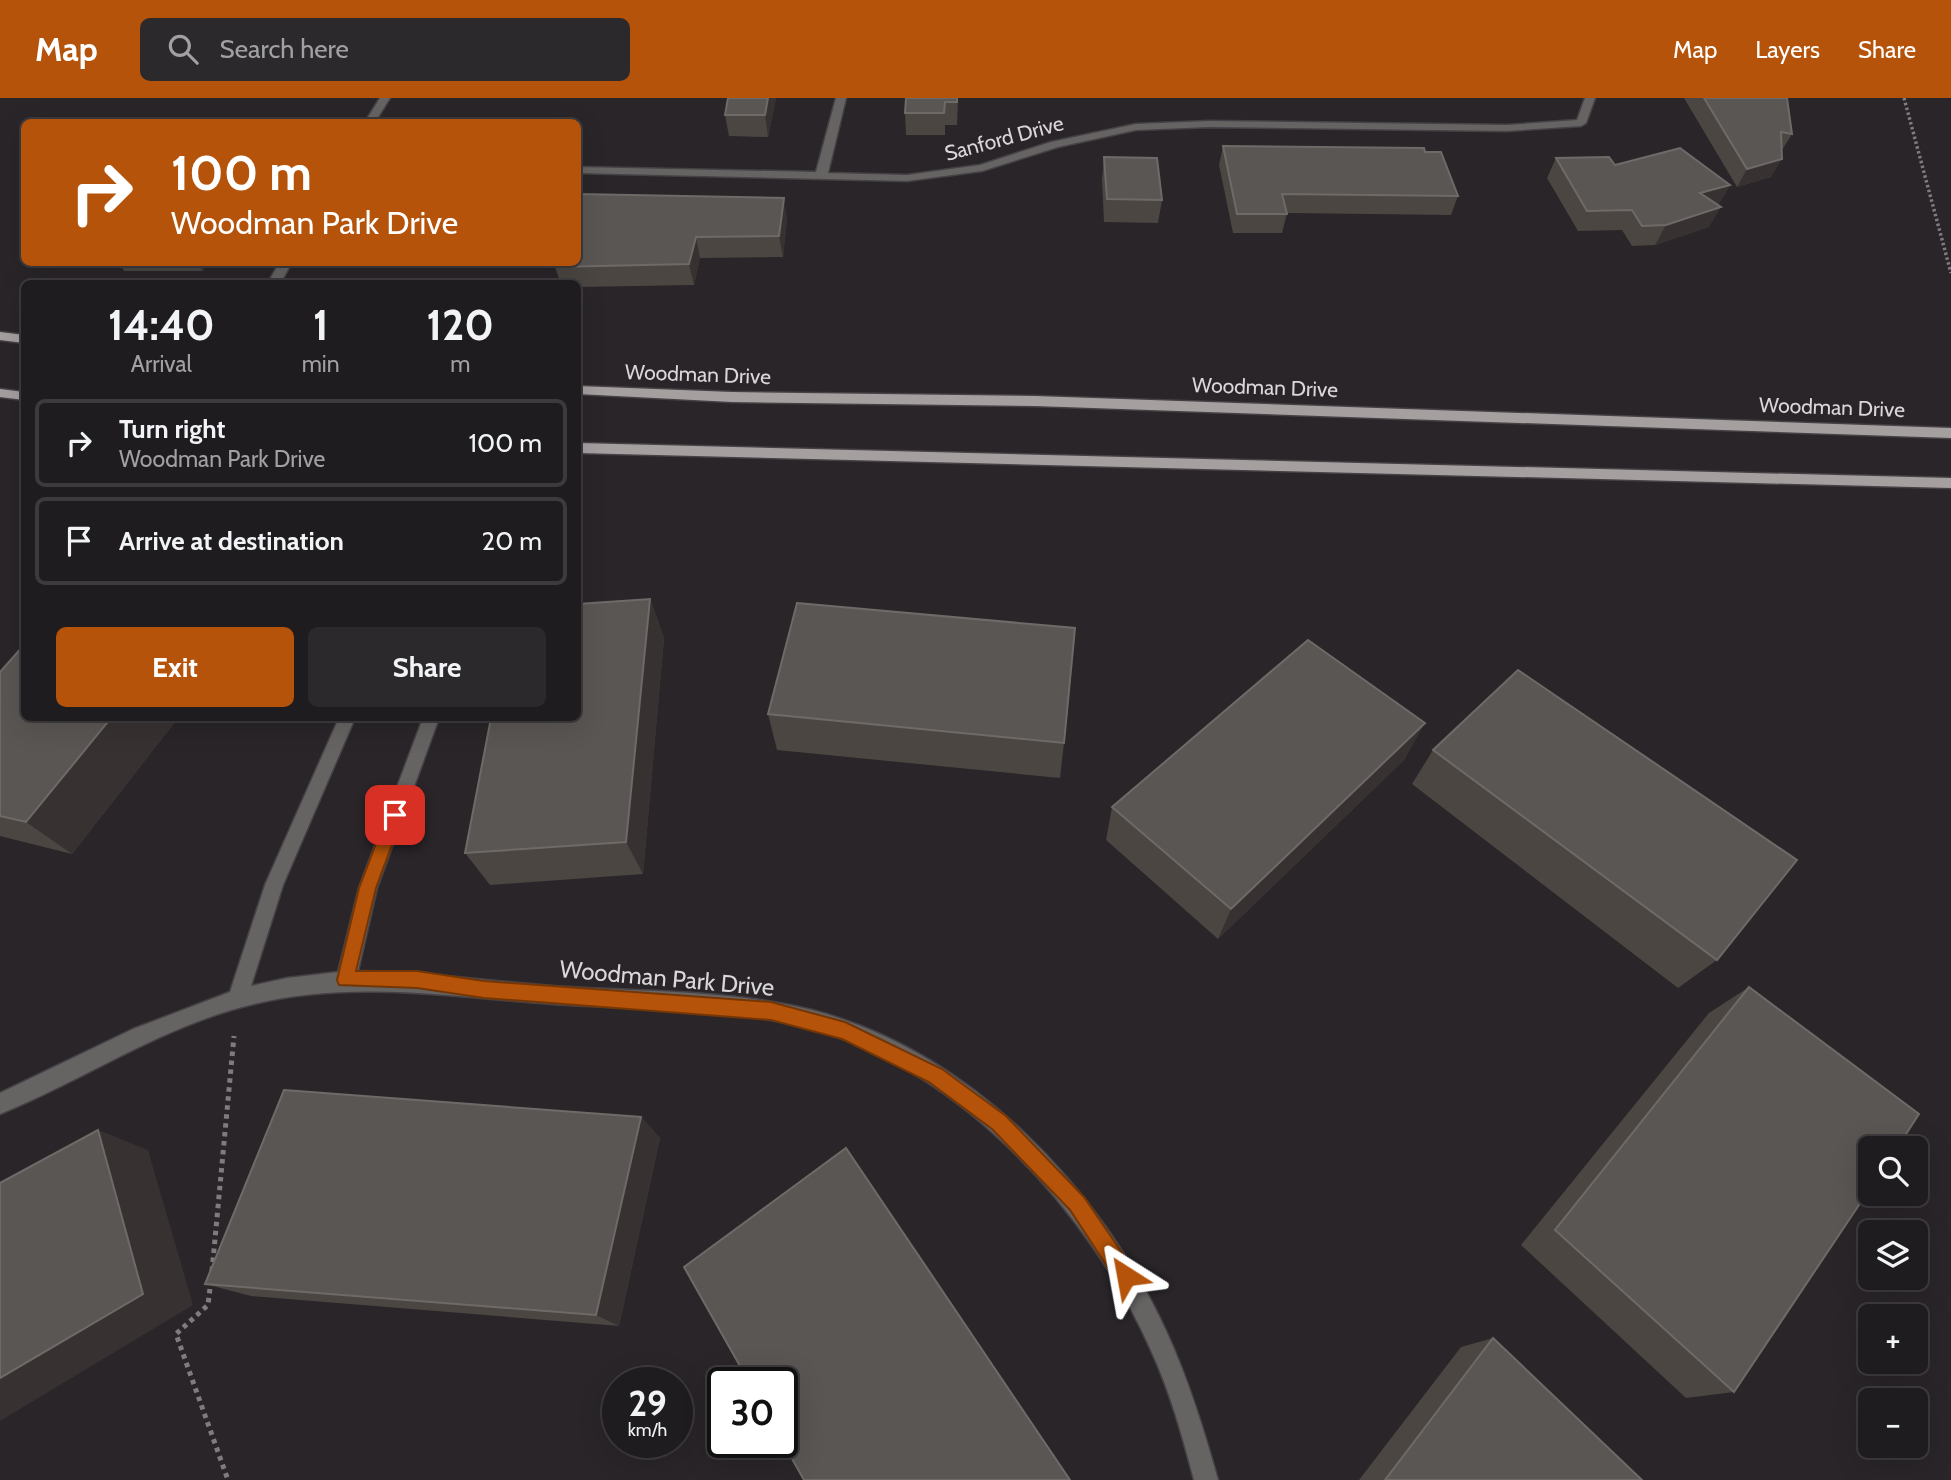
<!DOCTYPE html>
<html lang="en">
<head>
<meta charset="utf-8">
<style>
	:root { --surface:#1f1c1f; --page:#2c292c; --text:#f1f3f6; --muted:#a1a1a4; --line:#3c3a3d; --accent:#b45309 }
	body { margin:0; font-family:Cabin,sans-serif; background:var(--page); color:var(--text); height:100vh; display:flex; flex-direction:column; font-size:26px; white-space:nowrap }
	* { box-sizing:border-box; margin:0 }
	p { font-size:23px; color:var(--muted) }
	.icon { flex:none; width:38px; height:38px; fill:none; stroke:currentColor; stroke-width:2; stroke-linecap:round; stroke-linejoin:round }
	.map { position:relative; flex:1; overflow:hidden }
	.side { position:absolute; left:21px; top:182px; width:560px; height:441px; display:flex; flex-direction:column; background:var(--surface); border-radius:10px; box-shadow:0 7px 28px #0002,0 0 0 2px var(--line) }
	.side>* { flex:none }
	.banner { position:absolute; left:21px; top:21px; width:560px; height:147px; border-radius:10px; box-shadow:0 7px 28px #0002,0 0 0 2px var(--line); background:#b45309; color:#fff; overflow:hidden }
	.controls { position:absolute; left:1858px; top:1038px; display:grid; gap:14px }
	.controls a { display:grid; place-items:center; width:70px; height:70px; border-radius:10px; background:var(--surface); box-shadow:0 7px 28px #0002,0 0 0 2px var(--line); font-size:35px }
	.speed { position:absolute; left:602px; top:1269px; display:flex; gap:14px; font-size:35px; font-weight:700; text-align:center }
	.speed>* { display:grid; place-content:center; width:91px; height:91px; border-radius:50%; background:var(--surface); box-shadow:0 7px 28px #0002,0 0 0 2px var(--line); line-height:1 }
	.speed small { font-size:18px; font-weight:400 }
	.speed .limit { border:4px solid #111; border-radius:10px; background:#fff; color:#111 }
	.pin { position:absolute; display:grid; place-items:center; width:60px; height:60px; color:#fff; margin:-30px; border-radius:14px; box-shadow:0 4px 10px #0006 }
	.me { position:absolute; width:77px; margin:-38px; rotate:326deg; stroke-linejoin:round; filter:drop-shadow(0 0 5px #0008) }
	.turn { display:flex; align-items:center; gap:24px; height:147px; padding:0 35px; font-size:32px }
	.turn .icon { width:91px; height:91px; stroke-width:2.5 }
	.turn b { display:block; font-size:49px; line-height:60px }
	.eta { display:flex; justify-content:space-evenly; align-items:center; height:119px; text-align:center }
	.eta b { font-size:42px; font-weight:800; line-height:49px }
	.primary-button { display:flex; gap:14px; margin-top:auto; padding:14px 35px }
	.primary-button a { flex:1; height:80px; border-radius:10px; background:var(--accent); color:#fff; font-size:28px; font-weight:800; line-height:80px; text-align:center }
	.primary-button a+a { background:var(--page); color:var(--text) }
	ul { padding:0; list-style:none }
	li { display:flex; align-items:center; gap:21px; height:88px; margin:0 14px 10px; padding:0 21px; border:4px solid var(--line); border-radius:10px }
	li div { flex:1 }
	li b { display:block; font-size:26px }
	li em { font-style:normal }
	header { display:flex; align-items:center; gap:42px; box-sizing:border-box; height:98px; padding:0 35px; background:var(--accent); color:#fff }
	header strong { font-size:33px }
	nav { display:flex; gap:38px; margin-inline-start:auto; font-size:24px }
	.search { width:490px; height:63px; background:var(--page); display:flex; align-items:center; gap:18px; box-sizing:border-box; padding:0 24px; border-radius:10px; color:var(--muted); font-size:26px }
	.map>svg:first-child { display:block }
</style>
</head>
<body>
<header>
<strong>Map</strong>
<div class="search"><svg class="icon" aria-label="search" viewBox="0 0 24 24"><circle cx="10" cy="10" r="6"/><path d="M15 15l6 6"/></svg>Search here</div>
<nav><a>Map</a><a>Layers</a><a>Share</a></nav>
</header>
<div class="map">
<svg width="1951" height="1382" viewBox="0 0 1951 1382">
	<rect width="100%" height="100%" fill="#292529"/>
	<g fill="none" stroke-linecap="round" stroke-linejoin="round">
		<defs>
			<g id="minor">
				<path d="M380,0H390L375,24H365Z"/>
				<path d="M836,0H846L828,75L907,77L980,67L1051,44L1136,26L1209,23L1507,27L1577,22L1585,0H1595L1586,25L1581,28L1507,33L1209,29L1136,32L1058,49L982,73L907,83L578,75V69L816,74Z"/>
				<path d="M280,164H292L280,186H267Z"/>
				<path d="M339,620H355L283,787L251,888L287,880L338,874L359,790L423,620H439L377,790L358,873C423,874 487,883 552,888C638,894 727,891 812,912C970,953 1101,1090 1167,1235C1189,1283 1204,1332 1218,1382H1194C1182,1337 1170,1293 1150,1250C1089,1114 962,973 815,932C730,908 640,912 553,906C452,899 355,882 254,906C164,927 86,981 0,1016V995L133,931L230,894L265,787Z"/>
			</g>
			<g id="major">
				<path d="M0,234L24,237V245L0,242Z"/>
				<path d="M578,288L732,294L1035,298L1951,330V340L1035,308L732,304L578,296Z"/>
				<path d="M0,291L24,294V302L0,299Z"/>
				<path d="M578,345L1951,380V390L578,355Z"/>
			</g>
		</defs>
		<use href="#minor" stroke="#454145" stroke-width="3"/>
		<use href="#major" stroke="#454145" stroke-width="3"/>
		<path stroke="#7f7b7e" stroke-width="3.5" stroke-dasharray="2.5 2.5" stroke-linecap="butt" d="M1904,0L1951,175"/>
		<g stroke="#7f7b7e" stroke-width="5" stroke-dasharray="4.5 4.5" stroke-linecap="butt">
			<path d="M212,1173L234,938"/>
			<path d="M211,1182L208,1207L176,1236L228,1382"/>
		</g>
		<use href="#minor" fill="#666363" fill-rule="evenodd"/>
		<use href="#major" fill="#a59fa0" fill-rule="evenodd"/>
	</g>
	<g fill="#4b4642">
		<path d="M728,0H776L768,39L729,38L725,17Z"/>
		<path d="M958,0L957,27H945V37H906L905,15Z"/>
		<path d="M1684,0H1787L1792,36L1782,52L1771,79L1737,89Z"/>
		<path d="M1223,48L1425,54L1458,98L1451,117L1287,115L1282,135H1233L1219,67Z"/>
		<path d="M1104,59L1162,102L1158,125L1104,124L1102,82Z"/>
		<path d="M1556,60L1615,67L1730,87L1718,107L1709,129L1655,147L1632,148L1622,132L1578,133L1547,80Z"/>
		<path d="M578,96L787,121L783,159L700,160L694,187L578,189V186H561L555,169Z"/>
		<path d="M118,164H208L203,173H124Z"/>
		<path d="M358,164H404L402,167H359Z"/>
		<path d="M650,501L664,540L643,776L490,787L465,755Z"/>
		<path d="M0,574L24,620H178L72,756L0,738Z"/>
		<path d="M768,616L1064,645L1060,680L777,652Z"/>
		<path d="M1433,652L1717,862L1678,890L1412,686Z"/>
		<path d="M1405,661L1218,841L1106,742L1112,709Z"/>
		<path d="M1749,889L1734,1294L1686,1300L1521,1147L1709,915Z"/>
		<path d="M641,1019L660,1040L619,1228L251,1198L205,1186Z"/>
		<path d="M1493,1240L1642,1382H1359L1461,1249Z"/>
	</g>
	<g fill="#373231">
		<path d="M768,0H776L768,39L765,17Z"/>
		<path d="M1782,61L1771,79L1737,89L1747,71Z"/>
		<path d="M1730,87L1718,107L1700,95Z"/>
		<path d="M784,100L787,121L783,159L779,138Z"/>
		<path d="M1721,109L1709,129L1655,147L1666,127Z"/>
		<path d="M696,139L700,160L694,187L689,166Z"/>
		<path d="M197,164H208L203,173Z"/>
		<path d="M650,501L664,540L643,776L626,744Z"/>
		<path d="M111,620H178L72,756L26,724Z"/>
		<path d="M1425,625L1405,661L1218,841L1231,811Z"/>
		<path d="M641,1019L660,1040L619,1228L596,1217Z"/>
		<path d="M98,1032L148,1052L193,1207L0,1323V1280Z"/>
	</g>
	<g fill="#5a5653" stroke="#6e6a68" stroke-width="2">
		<path d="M728,0H768L765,17H725Z"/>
		<path d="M906,0H957V4H945L944,15H905Z"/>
		<path d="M1704,0H1787L1792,36L1781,34L1782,61L1747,71Z"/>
		<path d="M1223,48L1424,50L1425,54H1441L1458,98L1282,96L1287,116H1237Z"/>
		<path d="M1680,50L1730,87L1700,95L1721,109L1666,127L1642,128L1632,112L1587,113L1556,60L1609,59L1615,67Z"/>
		<path d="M1104,59L1157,60L1162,102L1107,101Z"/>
		<path d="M578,96L784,100L779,138L696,139L689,166L555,169L557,164H578Z"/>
		<path d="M650,501L626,744L465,755L491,620H578V506Z"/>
		<path d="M797,505L1075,530L1064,645L768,616Z"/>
		<path d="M1308,542L1425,625L1231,811L1112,709Z"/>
		<path d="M24,547V620H111L26,724L0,718V574Z"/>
		<path d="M1518,572L1797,762L1717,862L1433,652Z"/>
		<path d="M1749,889L1919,1016L1897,1050H1871V1089L1734,1294L1555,1132Z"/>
		<path d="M284,992L641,1019L596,1217L205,1186Z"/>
		<path d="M98,1032L143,1196L0,1280V1085Z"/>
		<path d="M846,1050L1070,1382H804L782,1343V1284H749L684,1169Z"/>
		<path d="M1493,1240L1642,1382H1385Z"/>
	</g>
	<path fill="#b45309" stroke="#753606" stroke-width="2" d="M395,710L403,717L376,790L356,873H417L484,883L771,904L845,924L942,971L1006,1018L1084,1099L1133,1171L1136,1178L1133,1185L1126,1188L1118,1185L1070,1112L992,1031L929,984L842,941L771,922L484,900L417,890L339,887L337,882L359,790L387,717Z"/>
	<g text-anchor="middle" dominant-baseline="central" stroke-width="5" stroke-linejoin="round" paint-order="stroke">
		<g font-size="21" fill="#dad7d9" stroke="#292529">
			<text transform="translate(1004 40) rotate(-15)">Sanford Drive</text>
			<text transform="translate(698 276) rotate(2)">Woodman Drive</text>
			<text transform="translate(1265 289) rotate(2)">Woodman Drive</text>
			<text transform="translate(1832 309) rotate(2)">Woodman Drive</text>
		</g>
		<g font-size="24" fill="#dad7d9" stroke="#292529">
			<text transform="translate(667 880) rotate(5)">Woodman Park Drive</text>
		</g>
	</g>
</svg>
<div class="controls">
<a><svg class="icon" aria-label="search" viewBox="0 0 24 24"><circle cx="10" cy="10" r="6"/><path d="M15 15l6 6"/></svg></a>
<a><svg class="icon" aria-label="layers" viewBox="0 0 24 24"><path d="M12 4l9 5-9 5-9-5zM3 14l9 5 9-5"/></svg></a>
<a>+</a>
<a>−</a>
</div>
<div class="speed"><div>29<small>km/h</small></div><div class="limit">30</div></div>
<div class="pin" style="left:395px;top:717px;background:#d93025"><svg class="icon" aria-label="arrive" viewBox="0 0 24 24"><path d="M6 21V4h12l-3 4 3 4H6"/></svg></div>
<svg class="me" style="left:1126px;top:1178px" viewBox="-20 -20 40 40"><path d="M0-17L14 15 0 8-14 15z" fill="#b45309" stroke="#fff" stroke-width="4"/></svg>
<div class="banner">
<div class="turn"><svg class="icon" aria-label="right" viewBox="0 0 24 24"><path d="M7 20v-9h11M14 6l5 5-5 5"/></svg><div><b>100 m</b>Woodman Park Drive</div></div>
</div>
<section class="side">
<div class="eta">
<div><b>14:40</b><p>Arrival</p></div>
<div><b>1</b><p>min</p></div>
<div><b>120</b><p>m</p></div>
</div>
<ul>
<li><svg class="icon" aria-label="right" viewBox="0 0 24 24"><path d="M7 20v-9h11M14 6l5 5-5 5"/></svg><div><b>Turn right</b><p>Woodman Park Drive</p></div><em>100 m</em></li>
<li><svg class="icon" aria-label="arrive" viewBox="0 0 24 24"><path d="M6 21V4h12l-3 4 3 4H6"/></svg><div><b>Arrive at destination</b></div><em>20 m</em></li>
</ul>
<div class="primary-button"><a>Exit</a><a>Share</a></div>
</section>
</div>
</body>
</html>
